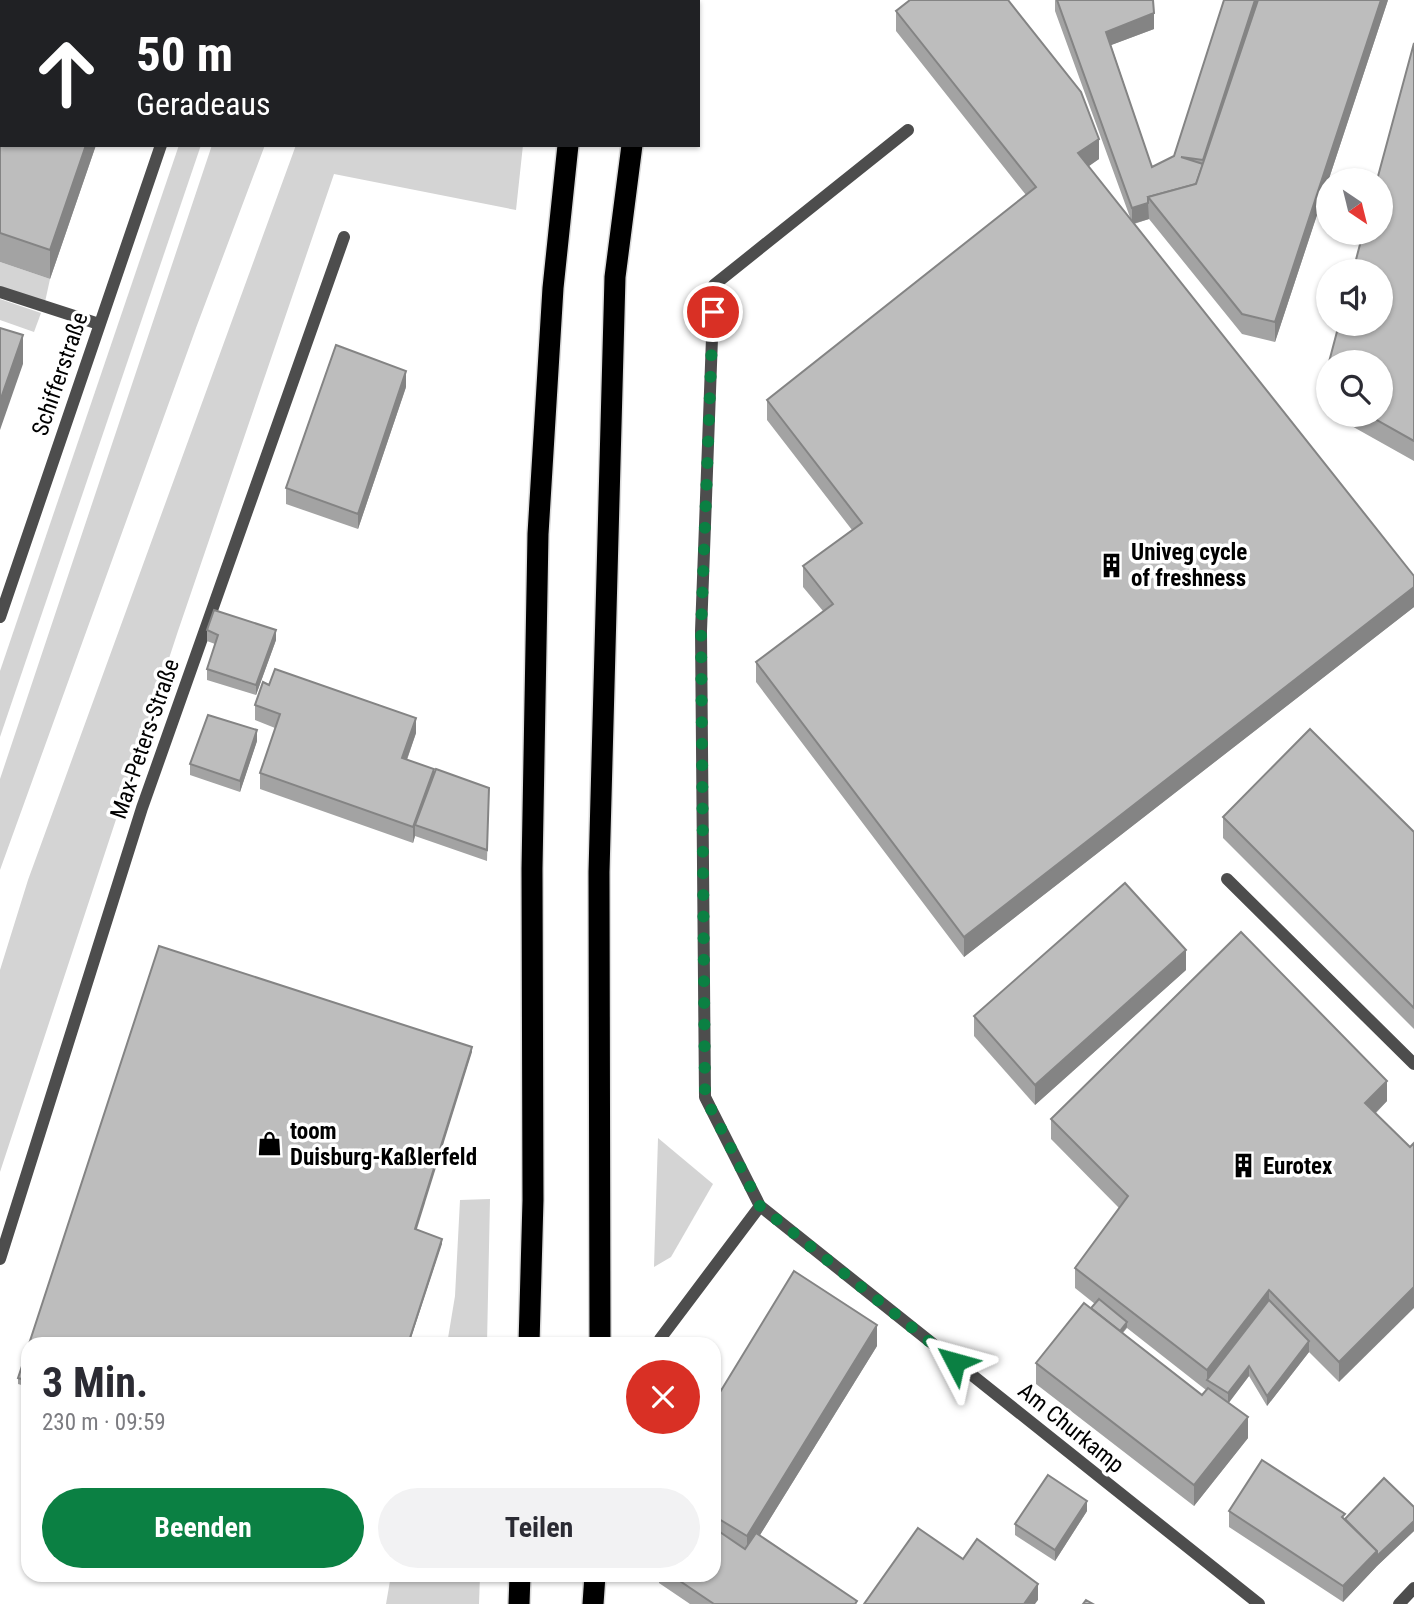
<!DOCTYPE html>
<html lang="de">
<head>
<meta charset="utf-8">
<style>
	:root { --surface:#fff; --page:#f2f2f3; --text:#2b2b33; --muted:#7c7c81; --accent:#0b8043 }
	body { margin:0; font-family:"Roboto Condensed",sans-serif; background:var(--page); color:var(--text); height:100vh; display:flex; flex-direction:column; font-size:26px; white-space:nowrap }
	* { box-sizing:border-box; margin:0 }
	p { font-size:23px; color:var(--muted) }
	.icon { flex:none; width:38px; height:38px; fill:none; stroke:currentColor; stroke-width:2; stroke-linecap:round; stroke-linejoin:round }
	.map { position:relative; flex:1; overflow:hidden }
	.details { position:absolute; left:21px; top:1337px; width:700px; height:245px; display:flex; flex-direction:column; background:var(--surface); border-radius:21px; box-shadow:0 2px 5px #0004 }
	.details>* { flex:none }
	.top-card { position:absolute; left:0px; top:0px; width:700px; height:147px; box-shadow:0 2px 5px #0004; background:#202124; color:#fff; overflow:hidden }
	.needle { width:46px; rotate:145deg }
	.buttons { position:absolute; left:1316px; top:168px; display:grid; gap:14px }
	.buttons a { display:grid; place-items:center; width:77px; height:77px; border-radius:50%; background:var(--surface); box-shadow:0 2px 5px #0004; font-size:35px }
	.pin { position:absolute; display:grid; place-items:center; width:60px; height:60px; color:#fff; margin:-30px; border:4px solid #fff; border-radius:50%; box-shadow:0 2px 7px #0007 }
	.me { position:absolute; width:77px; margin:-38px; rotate:309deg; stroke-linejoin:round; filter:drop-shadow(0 0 5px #0008) }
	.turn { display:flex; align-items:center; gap:24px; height:147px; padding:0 21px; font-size:32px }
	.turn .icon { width:91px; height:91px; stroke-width:2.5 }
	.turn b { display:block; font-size:49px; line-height:60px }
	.round { display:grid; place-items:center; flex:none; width:74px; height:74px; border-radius:37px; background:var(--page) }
	.headline { display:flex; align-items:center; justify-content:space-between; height:119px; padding:0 21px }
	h1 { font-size:42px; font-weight:700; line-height:52px }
	.action { display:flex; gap:14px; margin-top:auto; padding:14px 21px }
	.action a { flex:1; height:80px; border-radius:42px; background:var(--accent); color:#fff; font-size:28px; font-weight:700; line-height:80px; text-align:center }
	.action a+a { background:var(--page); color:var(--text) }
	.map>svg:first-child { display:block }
</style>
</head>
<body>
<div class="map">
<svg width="1414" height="1604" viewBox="0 0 1414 1604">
	<rect width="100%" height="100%" fill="#fff"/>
	<g fill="#d4d4d4">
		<path d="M179,145H201L0,737V671Z"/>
		<path d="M212,145H265L196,328L0,870V779Z"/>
		<path d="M296,145H523L516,210L334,174L178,631L0,1172V970L28,880Z"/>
		<path d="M0,262L50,279L45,302L0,286Z"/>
		<path d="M0,299L41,313L34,332L0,320Z"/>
		<path d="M658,1138L713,1184L671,1257L654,1267Z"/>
		<path d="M490,1199L487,1344H447L455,1296L460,1200Z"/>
		<path d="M391,1575H480L479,1604H386Z"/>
	</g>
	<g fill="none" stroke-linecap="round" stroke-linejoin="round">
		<defs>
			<g id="highway">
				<path d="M585,2V0"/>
				<path d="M651,2V0"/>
				<path d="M529,1344L533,1200L532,869L538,534L553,288L568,145"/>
				<path d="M600,1344L599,872L615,277L632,145"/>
				<path d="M519,1604L520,1575"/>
				<path d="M593,1604L595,1575"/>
			</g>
		</defs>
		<use href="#highway" stroke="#dbdbdb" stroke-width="24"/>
		<g stroke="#4d4d4d" stroke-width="12">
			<path d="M211,2V0"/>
			<path d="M908,130L714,285L701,631L705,1097L760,1206L1259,1604"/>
			<path d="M0,292L99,324"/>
			<path d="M0,617L161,145"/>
			<path d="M1227,879L1414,1064"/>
			<path d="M0,1259L142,808L344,237"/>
			<path d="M660,1339L760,1206"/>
			<path d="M1399,1604L1414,1588"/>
		</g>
		<use href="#highway" stroke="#000" stroke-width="21"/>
	</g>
	<g fill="#a3a3a3" fill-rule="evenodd">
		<path d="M18,0H145V2H19Z"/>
		<path d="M1055,0H1153L1154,29L1111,45L1152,167L1174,156L1388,0L1275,342L1242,334L1149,219L1134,224L1414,576V607L964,957L756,682V662L823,611L803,587V566L852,530L767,420V400L1026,195L896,31V11L1099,159L1088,166L1131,220L1055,11Z"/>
		<path d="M1414,43V461L1332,415H1381Z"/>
		<path d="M0,72L2,145H96L50,279L0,262Z"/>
		<path d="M406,387L358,529L286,504V488Z"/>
		<path d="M207,630L276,640L256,695L207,680V669L215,644L207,641Z"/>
		<path d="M255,705L416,733L407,760L434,775L489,788L487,861L415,836L413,843L260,789V773L275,728L255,720Z"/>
		<path d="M257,741L240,792L190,775V764Z"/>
		<path d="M1223,817L1414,832V1029L1223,838Z"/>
		<path d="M1186,970L1035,1105L974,1036V1016Z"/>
		<path d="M1387,1101L1376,1113L1339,1382L1309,1352L1267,1406L1249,1376L1228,1403L1248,1438L1194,1506L1036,1384V1363L1095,1304L1075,1288V1268L1119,1208L1051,1139V1119ZM1127,1328L1206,1390L1202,1395L1123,1333Z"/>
		<path d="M877,1346L760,1535L857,1604H690L659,1583V1575H714V1402Z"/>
		<path d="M28,1348V1387L18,1384V1378Z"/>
		<path d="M1414,1507V1531L1377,1566L1343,1602L1229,1527V1511L1345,1518Z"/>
		<path d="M1087,1511L1055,1561L1015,1535V1524Z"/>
	</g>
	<g fill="#848484">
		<path d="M136,0H145V2H135Z"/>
		<path d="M1255,0H1260L1203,168V160Z"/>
		<path d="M1381,0H1388L1275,342V322Z"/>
		<path d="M1154,13V29L1106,47V32Z"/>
		<path d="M1099,139V159L1078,174V153Z"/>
		<path d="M86,145H96L50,279V250Z"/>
		<path d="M1148,203L1149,219L1132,224V208Z"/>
		<path d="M23,335V364L0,430V401Z"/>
		<path d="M406,371V387L358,529V514Z"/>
		<path d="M1414,587V607L964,957V937Z"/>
		<path d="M276,630V640L256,695V685Z"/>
		<path d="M416,718V733L402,773V758Z"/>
		<path d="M257,730V741L240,792V781Z"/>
		<path d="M434,769V785L415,825V836L413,843V827Z"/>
		<path d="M1186,950V970L1035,1105V1085Z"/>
		<path d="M472,1047V1052L415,1235V1229Z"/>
		<path d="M1387,1081V1101L1365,1123V1103Z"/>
		<path d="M442,1239V1244L409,1344H408Z"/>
		<path d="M1414,1287V1308L1339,1382V1362Z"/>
		<path d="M1269,1290V1311L1207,1380V1370Z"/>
		<path d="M1127,1322V1327L1112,1345V1340Z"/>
		<path d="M877,1325V1346L747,1556V1536Z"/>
		<path d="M1309,1341V1352L1267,1406V1396Z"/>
		<path d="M1249,1366V1376L1228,1404V1393Z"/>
		<path d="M1248,1417V1438L1194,1506V1485Z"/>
		<path d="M1087,1501V1511L1055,1561V1550Z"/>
		<path d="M1414,1521V1531L1377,1566L1343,1602V1586L1377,1551Z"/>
		<path d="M1038,1584V1600L1035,1604H1024Z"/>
	</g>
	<g fill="#bdbdbd" stroke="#848484" stroke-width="2">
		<path d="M30,0H136L135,2H30Z"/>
		<path d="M910,0H1008L1081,92L1099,139L1078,153L1414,576V587L964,937L756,662L833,604L803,566L862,523L767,400L1036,187L896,11Z"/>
		<path d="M1057,0H1153L1154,13L1106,32L1152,167L1174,156L1224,0H1255L1203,160L1181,157L1203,164L1196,184L1148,197V203L1132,208Z"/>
		<path d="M1258,0H1381L1275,322L1242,314L1148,197L1196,184Z"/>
		<path d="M1414,43V441L1368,415H1381V362H1329L1339,324H1381V271H1353L1363,233H1381V180H1377Z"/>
		<path d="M2,71V145H86L50,250L0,233V72Z"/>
		<path d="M0,328L23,335L0,401Z"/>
		<path d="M336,345L406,371L358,514L286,488Z"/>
		<path d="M214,610L276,630L256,685L207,669L218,635L207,630Z"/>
		<path d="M275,669L416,718L402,758L434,769L413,827L260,773L280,714L255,705L263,682L269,685Z"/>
		<path d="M208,715L257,730L240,781L190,764Z"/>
		<path d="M1310,729L1414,832V1008L1223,817Z"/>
		<path d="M436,769L489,788L487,850L415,825Z"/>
		<path d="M1125,883L1186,950L1035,1085L974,1016Z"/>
		<path d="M1241,932L1387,1081L1365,1103L1410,1147L1414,1143V1287L1339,1362L1269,1290L1207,1370L1075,1268L1128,1196L1051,1119Z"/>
		<path d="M159,946L472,1047L415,1229L442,1239L408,1344H29Z"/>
		<path d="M794,1271L877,1325L747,1536L714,1516V1402Z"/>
		<path d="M1099,1299L1127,1322L1120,1331L1091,1308Z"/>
		<path d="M1269,1300L1309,1341L1267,1396L1249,1366L1228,1393L1207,1380Z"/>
		<path d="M1084,1303L1202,1395L1208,1388L1248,1417L1194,1485L1036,1363Z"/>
		<path d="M28,1348V1381L18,1378Z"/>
		<path d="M1262,1460L1345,1514L1342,1517L1377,1551L1343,1586L1229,1511Z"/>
		<path d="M1048,1475L1087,1501L1055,1550L1015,1524Z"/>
		<path d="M1384,1478L1414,1507V1521L1377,1556V1551L1345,1519Z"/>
		<path d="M714,1528L745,1549L756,1533L857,1601L855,1604H714L671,1575H714Z"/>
		<path d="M918,1528L963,1559L977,1539L1038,1584L1024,1604H864Z"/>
		<path d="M1086,1600L1093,1604H1083Z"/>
	</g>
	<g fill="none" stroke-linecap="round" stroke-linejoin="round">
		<path stroke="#0b8043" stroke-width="12" stroke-dasharray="0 21.6" d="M713,312L701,631L705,1097L760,1206L955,1362"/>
	</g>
	<defs>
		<symbol id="building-bare" viewBox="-9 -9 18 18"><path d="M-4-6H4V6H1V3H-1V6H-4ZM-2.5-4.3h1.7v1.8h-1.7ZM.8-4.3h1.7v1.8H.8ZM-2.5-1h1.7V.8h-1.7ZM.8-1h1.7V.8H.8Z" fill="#000" stroke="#fff" stroke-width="2.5" paint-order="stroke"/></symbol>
		<symbol id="shop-bare" viewBox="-9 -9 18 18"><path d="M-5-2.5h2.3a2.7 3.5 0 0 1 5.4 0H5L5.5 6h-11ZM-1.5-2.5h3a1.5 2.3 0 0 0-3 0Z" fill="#000" stroke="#fff" stroke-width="2.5" paint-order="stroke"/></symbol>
	</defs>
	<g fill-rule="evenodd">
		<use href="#building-bare" x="1094" y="548" width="35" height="35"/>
		<use href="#shop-bare" x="252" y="1126" width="35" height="35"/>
		<use href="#building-bare" x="1226" y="1148" width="35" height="35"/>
	</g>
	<g text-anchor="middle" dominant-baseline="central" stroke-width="7" stroke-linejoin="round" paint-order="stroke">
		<g font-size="23" fill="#000" stroke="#fff">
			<text transform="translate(60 374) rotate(-71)">Schifferstraße</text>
			<text transform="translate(145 739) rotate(-71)">Max-Peters-Straße</text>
			<text transform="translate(1071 1428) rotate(39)">Am Churkamp</text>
		</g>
		<g font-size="23" font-weight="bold" fill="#000" stroke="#fff" text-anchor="start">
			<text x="1131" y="552">Univeg cycle<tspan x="1131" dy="26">of freshness</tspan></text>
			<text x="290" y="1131">toom<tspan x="290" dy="26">Duisburg-Kaßlerfeld</tspan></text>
			<text x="1263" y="1166">Eurotex</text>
		</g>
	</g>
</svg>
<div class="buttons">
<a><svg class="needle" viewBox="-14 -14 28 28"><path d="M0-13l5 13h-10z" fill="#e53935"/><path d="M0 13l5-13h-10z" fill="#7c7c81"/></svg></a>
<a><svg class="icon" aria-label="sound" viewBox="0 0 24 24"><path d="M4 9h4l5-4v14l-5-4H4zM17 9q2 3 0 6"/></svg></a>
<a><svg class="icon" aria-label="search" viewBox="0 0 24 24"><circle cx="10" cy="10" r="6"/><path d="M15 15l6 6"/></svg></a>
</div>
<div class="pin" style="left:713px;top:312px;background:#d93025"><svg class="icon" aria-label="arrive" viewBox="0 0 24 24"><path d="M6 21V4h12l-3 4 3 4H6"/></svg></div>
<svg class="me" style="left:955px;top:1362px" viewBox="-20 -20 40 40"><path d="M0-17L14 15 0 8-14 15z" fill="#0b8043" stroke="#fff" stroke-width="4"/></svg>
<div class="top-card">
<div class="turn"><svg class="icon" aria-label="ahead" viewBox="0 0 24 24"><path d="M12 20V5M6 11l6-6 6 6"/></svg><div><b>50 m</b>Geradeaus</div></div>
</div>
<section class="details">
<div class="headline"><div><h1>3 Min.</h1><p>230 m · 09:59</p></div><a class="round" style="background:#d93025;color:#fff"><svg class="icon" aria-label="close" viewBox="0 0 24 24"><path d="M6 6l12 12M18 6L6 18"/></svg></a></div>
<div class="action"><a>Beenden</a><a>Teilen</a></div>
</section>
</div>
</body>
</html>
